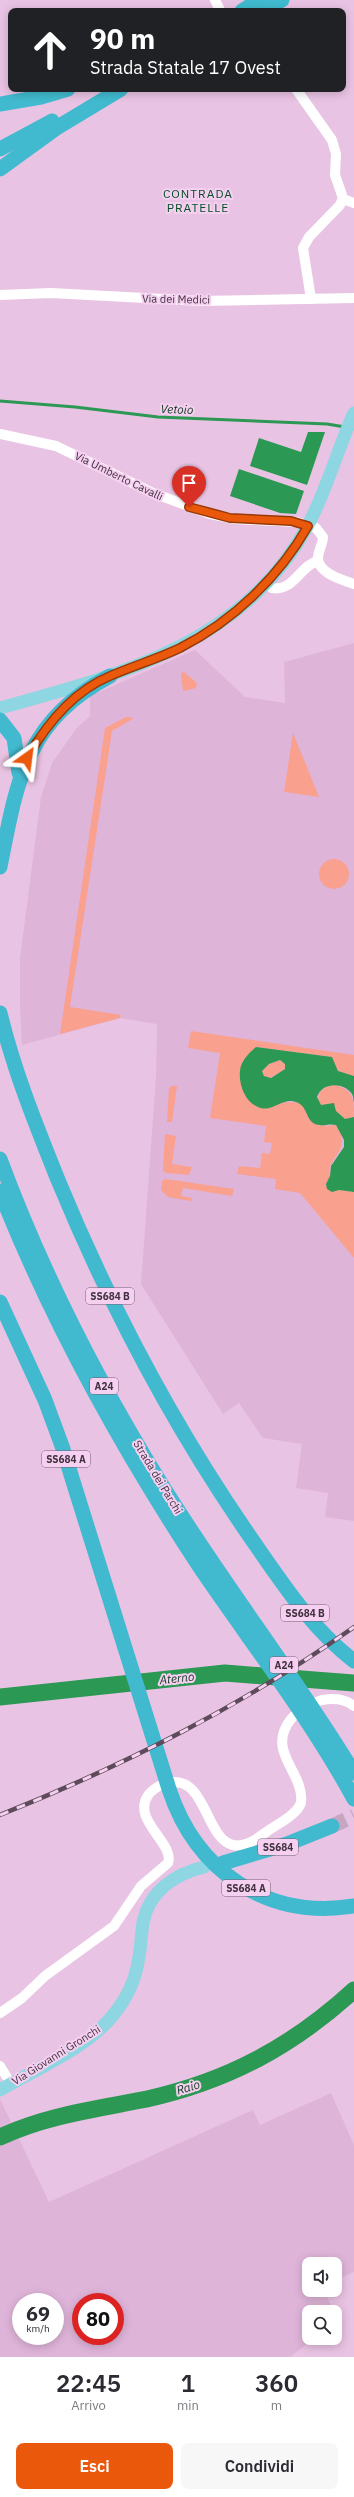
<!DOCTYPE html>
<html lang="it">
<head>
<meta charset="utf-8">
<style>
	:root { --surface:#fff; --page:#f7f7f7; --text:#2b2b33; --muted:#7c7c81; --accent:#ea580c }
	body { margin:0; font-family:"IBM Plex Sans",sans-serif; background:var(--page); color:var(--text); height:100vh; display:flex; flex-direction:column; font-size:15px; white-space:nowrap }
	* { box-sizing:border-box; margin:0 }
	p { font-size:13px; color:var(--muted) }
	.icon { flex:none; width:22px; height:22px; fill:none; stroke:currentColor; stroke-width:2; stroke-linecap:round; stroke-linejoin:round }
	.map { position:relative; height:2357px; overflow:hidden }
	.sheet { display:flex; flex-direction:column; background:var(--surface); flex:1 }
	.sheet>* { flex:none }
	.guide { position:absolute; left:8px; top:8px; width:338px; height:84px; border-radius:8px; box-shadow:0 2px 10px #0003; background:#202124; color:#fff; overflow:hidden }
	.tools { position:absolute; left:302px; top:2257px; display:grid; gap:8px }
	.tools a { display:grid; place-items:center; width:40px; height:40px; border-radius:8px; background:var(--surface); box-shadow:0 2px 10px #0003; font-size:20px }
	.speed { position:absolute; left:12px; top:2293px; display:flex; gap:8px; font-size:20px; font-weight:700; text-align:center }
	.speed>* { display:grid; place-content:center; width:52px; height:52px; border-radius:50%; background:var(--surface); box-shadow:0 2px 10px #0003; line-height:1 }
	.speed small { font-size:10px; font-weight:400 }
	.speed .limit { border:6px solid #d22; background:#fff; color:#111 }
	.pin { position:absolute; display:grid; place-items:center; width:34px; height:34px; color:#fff; margin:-41px -17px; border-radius:50% 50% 50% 0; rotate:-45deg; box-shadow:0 0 4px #0007 }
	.pin .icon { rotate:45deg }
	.me { position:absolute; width:44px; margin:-22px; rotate:31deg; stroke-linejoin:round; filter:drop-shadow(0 0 3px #0008) }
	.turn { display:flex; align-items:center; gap:14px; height:84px; padding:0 16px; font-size:18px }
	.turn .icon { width:52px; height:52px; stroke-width:2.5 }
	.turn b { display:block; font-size:28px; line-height:34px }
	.eta { display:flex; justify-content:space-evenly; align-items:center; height:68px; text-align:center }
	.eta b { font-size:24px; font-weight:600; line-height:28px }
	.cta { display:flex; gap:8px; margin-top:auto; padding:8px 16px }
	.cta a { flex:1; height:46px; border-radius:8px; background:var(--accent); color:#fff; font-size:16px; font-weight:600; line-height:46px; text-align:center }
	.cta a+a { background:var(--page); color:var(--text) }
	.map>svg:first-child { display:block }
</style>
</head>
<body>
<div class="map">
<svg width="354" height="2357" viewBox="0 0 354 2357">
	<rect width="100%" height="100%" fill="#e9c3e3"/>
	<g fill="#dfb4d9" fill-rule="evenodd">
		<path d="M354,643V1521L325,1517L328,1493L296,1488L302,1444L263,1438L239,1403L223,1414L141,1284L156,1077L157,1024L120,1018L22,1045L20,1006V958L41,797L52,763L76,729L90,716V696L195,650L245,697L285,703L284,662Z"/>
		<path d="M331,2093L354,2145V2272L335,2280V2264H309V2290H327V2297L334,2312H309V2338H315L290,2357H0V2099L49,2202L253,2110L260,2125ZM21,2302H55V2336H21ZM81,2302H115V2336H81Z"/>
	</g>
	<g fill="#f9a08f">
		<path d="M183,671L197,683L196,688L183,691L181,675Z"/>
		<path d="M126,717L134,718L112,731L70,1007L121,1015L120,1018L60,1034L105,728Z"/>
		<path d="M293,733L319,797L284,792Z"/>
		<circle cx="334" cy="874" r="15"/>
		<path d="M191,1031L354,1055V1076L338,1071L331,1057L256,1047C244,1063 238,1067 242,1088C254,1093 268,1100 280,1102C292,1104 306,1097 308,1117L325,1126L336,1125C354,1151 325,1158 330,1176C332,1181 337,1186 339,1190L354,1192V1258L300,1193L275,1189L276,1179L237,1174L239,1166L260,1168L262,1153L270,1154L272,1143L264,1142L266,1126L210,1118L220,1053L188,1048Z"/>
		<path d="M280,1060L285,1064V1069L270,1078L264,1076L262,1071L269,1064Z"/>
		<path d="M335,1085C354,1090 354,1099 354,1117L345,1119L336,1111V1106L321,1105L318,1102L319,1092L328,1086Z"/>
		<path d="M172,1086H177L172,1122H167L169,1088Z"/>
		<path d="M165,1134L176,1136L172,1164L192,1167L189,1175L166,1173L163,1171Z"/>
		<path d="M166,1179L234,1189L232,1196L183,1188L181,1196L192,1198L191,1201L168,1197L161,1190L162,1181Z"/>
	</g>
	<g fill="#2b9853" fill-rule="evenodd">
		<path d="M308,432H325L307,485L250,466L259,438L301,452Z"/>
		<path d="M239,469L304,491L296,514L280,513L230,496Z"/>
		<path d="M256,1047L332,1057L338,1071L354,1076V1103C353,1100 354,1097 352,1094C344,1082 322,1082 317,1097L321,1105L334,1103L336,1111L345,1119L354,1117V1192L339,1190L332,1192L327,1189L326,1184L330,1176L331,1166L344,1147V1140L336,1125C329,1123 322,1127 315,1124C305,1119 308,1106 296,1102C281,1097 272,1115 256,1106C243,1100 237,1079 241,1066C244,1058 250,1052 256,1047ZM280,1060L285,1064V1069L271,1078L264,1076L262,1071L269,1064Z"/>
	</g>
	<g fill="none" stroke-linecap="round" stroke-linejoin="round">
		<path stroke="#2b9853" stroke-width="3" d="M0,401L75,407L158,417L327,424L345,427"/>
		<g stroke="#2b9853" stroke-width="17">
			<path d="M0,1697L225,1673L354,1683"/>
			<path d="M0,2137C47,2115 97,2109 147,2099C228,2081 293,2046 354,1990"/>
		</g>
		<path stroke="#c7a6c2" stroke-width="15" stroke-dasharray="15 8" stroke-linecap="butt" d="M332,1826L354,1816"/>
		<g stroke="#fff" stroke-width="10">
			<path d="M215,0L219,8"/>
			<path d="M296,89L332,140L336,154L335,175L343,198L340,205L309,237L303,248L311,299"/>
			<path d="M343,199L354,203"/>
			<path d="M0,295L51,293L201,301L354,298"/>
			<path d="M0,434L56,446L153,493L210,514L235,519L297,522L316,528L323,537C323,544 318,551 318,558C318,573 342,580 354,584"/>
			<path d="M266,584L272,588C294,592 300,565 318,561"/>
			<path d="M0,2013L22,1998L45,1976L114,1926L141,1886L168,1863C175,1844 133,1821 147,1797C151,1790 160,1785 167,1783C206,1773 205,1839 233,1845C247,1848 259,1837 269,1830C280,1823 296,1815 301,1803C305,1772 265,1752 291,1719C299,1709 310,1703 322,1700C333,1698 345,1699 354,1706"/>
			<path d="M0,2066L11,2084"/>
		</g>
		<g stroke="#8dd6e2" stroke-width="13">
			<path d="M0,708C119,675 245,644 308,525C327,490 337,450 354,413"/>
			<path d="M0,2090C36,2069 89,2047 114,2014C126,1999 135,1981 138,1962C141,1949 141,1936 143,1923C149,1891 175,1874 204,1867"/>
		</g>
		<g stroke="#41bacf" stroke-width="15">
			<path d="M242,11L259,0"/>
			<path d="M262,11L282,0"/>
			<path d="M0,104L41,97L68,89"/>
			<path d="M0,149L52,121"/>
			<path d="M0,169L58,127L121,89"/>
			<path d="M0,720L14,738L19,773"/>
			<path d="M0,867C17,781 25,721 110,676"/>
			<path d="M0,1013C14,1071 36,1125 58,1180C110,1306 175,1429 253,1541C283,1584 312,1629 354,1661"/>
			<path d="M0,1159C42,1272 97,1380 160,1482C221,1581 293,1673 354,1773"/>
			<path d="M0,1191C52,1323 121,1447 199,1566C251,1643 309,1716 354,1799"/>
			<path d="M0,1302L45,1400L62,1446L169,1789C196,1871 267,1920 354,1906"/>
			<path d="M223,1863L287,1844L332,1826"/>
		</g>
		<defs>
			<path id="rail" d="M0,1815C127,1764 242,1706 354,1627"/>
		</defs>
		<use href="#rail" stroke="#5d4b5b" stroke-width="4.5"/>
		<use href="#rail" stroke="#f6d0f0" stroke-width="3" stroke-dasharray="9" stroke-linecap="butt"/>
	</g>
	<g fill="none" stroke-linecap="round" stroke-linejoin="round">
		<defs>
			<path id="route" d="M27,758C46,725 74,691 110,676C133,666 157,659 180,648C233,621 279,577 308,526L291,521L230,518L189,507"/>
		</defs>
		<use href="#route" stroke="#983908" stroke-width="10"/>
		<use href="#route" stroke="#ea580c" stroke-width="7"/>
	</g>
	<g text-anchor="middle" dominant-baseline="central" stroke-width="4" stroke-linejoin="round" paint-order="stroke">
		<g fill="#f6d0f0" stroke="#776174" stroke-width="1">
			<rect x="86" y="1288" width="48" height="16" rx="3"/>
			<rect x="90" y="1378" width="28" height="16" rx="3"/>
			<rect x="42" y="1451" width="48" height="16" rx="3"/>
			<rect x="281" y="1605" width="48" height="16" rx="3"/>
			<rect x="270" y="1657" width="28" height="16" rx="3"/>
			<rect x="258" y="1839" width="40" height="16" rx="3"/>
			<rect x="222" y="1880" width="48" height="16" rx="3"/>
		</g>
		<g font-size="10" font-weight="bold" fill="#41323f">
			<text x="110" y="1296">SS684 B</text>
			<text x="104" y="1386">A24</text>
			<text x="66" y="1459">SS684 A</text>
			<text x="305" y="1613">SS684 B</text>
			<text x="284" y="1665">A24</text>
			<text x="278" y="1847">SS684</text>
			<text x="246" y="1888">SS684 A</text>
		</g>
		<g font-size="11" fill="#41323f" stroke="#f6d0f0">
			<text transform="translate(176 299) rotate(1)">Via dei Medici</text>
			<text transform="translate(119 476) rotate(26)">Via Umberto Cavalli</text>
			<text transform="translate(158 1477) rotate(59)">Strada dei Parchi</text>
			<text transform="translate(56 2055) rotate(-32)">Via Giovanni Gronchi</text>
		</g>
		<g font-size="12" letter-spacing="1" fill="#045126" stroke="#f6d0f0">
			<text x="198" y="193">CONTRADA<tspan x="198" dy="14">PRATELLE</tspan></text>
		</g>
		<g font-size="12" font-style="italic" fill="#0f3a1e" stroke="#f6d0f0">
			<text transform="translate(177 409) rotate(2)">Vetoio</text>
			<text transform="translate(177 1678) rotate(-6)">Aterno</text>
			<text transform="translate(188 2087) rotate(-17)">Raio</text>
		</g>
	</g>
</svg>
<div class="tools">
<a><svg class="icon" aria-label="sound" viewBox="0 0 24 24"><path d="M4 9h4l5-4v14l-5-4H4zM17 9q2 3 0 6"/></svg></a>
<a><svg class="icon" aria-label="search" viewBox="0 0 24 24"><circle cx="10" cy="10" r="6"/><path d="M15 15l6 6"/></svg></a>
</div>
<div class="speed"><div>69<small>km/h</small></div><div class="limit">80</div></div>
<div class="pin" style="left:189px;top:507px;background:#d93025"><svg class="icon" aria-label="arrive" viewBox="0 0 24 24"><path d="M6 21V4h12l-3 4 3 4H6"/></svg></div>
<svg class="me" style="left:27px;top:758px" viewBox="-20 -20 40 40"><path d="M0-17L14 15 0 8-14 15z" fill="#ea580c" stroke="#fff" stroke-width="4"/></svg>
<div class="guide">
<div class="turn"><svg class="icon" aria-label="ahead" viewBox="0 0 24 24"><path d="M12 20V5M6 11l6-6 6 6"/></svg><div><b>90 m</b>Strada Statale 17 Ovest</div></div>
</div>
</div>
<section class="sheet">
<div class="eta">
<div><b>22:45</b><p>Arrivo</p></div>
<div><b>1</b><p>min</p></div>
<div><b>360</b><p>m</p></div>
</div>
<div class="cta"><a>Esci</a><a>Condividi</a></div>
</section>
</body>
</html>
